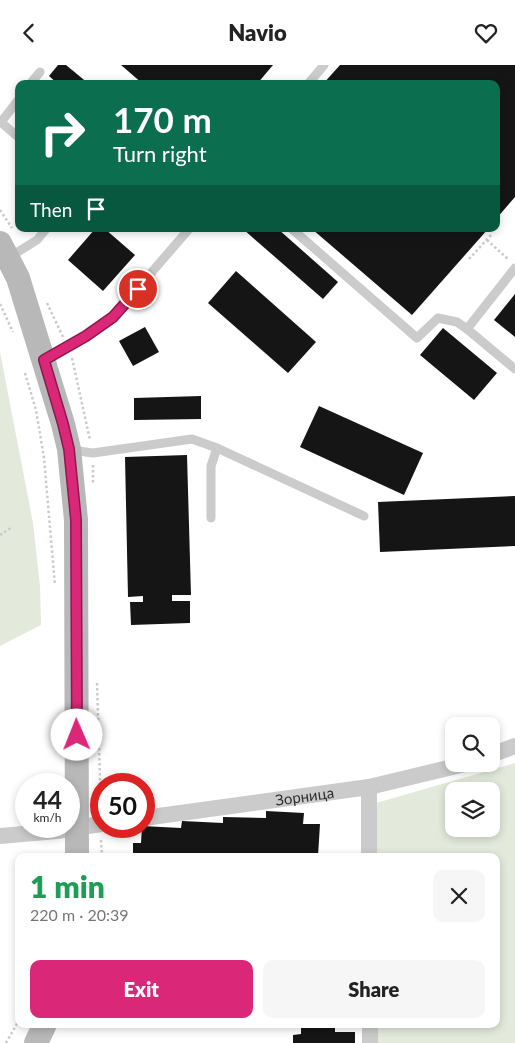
<!DOCTYPE html>
<html lang="en">
<head>
<meta charset="utf-8">
<style>
	:root { --surface:#fff; --page:#f6f6f6; --text:#222; --muted:#767676; --accent:#db2777 }
	body { margin:0; font-family:Lato,sans-serif; background:var(--page); color:var(--text); height:100vh; display:flex; flex-direction:column; font-size:19px; white-space:nowrap }
	* { box-sizing:border-box; margin:0 }
	p { font-size:16px; color:var(--muted) }
	.icon { flex:none; width:28px; height:28px; fill:none; stroke:currentColor; stroke-width:2; stroke-linecap:round; stroke-linejoin:round }
	.map { position:relative; flex:1; overflow:hidden }
	.sheet { position:absolute; left:15px; top:788px; width:485px; height:175px; display:flex; flex-direction:column; background:var(--surface); border-radius:10px; box-shadow:0 2px 8px #0003 }
	.sheet>* { flex:none }
	.hud { position:absolute; left:15px; top:15px; width:485px; height:152px; border-radius:10px; box-shadow:0 2px 8px #0003; background:#0b6e4f; color:#fff; overflow:hidden }
	.buttons { position:absolute; left:445px; top:652px; display:grid; gap:10px }
	.buttons a { display:grid; place-items:center; width:55px; height:55px; border-radius:10px; background:var(--surface); box-shadow:0 2px 8px #0003; font-size:25px }
	.speed { position:absolute; left:15px; top:708px; display:flex; gap:10px; font-size:25px; font-weight:700; text-align:center }
	.speed>* { display:grid; place-content:center; width:65px; height:65px; border-radius:50%; background:var(--surface); box-shadow:0 2px 8px #0003; line-height:1 }
	.speed small { font-size:12px; font-weight:400 }
	.speed .limit { border:8px solid #d22; background:#fff; color:#111 }
	.pin { position:absolute; display:grid; place-items:center; width:42px; height:42px; color:#fff; margin:-21px; border:2px solid #fff; border-radius:50%; box-shadow:0 1px 5px #0007 }
	.me { position:absolute; width:55px; margin:-28px; rotate:359deg; stroke-linejoin:round; filter:drop-shadow(0 0 4px #0008) }
	.turn { display:flex; align-items:center; gap:18px; height:105px; padding:0 15px; font-size:22px }
	.turn .icon { width:65px; height:65px; stroke-width:2.5 }
	.turn b { display:block; font-size:35px; line-height:42px }
	.then { display:flex; align-items:center; height:48px; padding:0 15px; background:#0003; gap:10px; font-size:19px }
	.round { display:grid; place-items:center; flex:none; width:52px; height:52px; border-radius:10px; background:var(--page) }
	.headline { display:flex; align-items:center; justify-content:space-between; height:85px; padding:0 15px }
	h1 { font-size:30px; font-weight:800; line-height:38px; color:#1e9e55 }
	.cta { display:flex; gap:10px; margin-top:auto; padding:10px 15px }
	.cta a { flex:1; height:58px; border-radius:10px; background:var(--accent); color:#fff; font-size:20px; font-weight:800; line-height:58px; text-align:center }
	.cta a+a { background:var(--page); color:var(--text) }
	header { display:flex; justify-content:space-between; align-items:center; height:65px; padding:0 15px; background:var(--surface); font-size:22px; font-weight:800 }
	.map>svg:first-child { display:block }
</style>
</head>
<body>
<header><svg class="icon" aria-label="back" viewBox="0 0 24 24"><path d="M15 5l-7 7 7 7"/></svg>Navio<svg class="icon" aria-label="heart" viewBox="0 0 24 24"><path d="M12 20l-8-8c-3-5 5-10 8-4 3-6 11-1 8 4z"/></svg></header>
<div class="map">
<svg width="515" height="978" viewBox="0 0 515 978">
	<rect width="100%" height="100%" fill="#fff"/>
	<g fill="#e3eadc" fill-rule="evenodd">
		<path d="M0,287L33,458L40,521L41,560L0,581Z"/>
		<path d="M515,698V978H373V959H496V791H375L376,738ZM454,726H491V764H454Z"/>
	</g>
	<g fill="#151515">
		<path d="M58,0H66L89,19H58L49,11Z"/>
		<path d="M121,0H273L257,19H143Z"/>
		<path d="M340,0H515V132L496,154V19H323Z"/>
		<path d="M95,164H105L135,190L103,226L68,195Z"/>
		<path d="M243,164H278L338,217L323,234Z"/>
		<path d="M312,164H488L412,250Z"/>
		<path d="M236,206L316,277L288,308L208,238Z"/>
		<path d="M515,229V272L494,255Z"/>
		<path d="M145,262L159,287L133,301L119,276Z"/>
		<path d="M443,263L497,308L474,335L420,290Z"/>
		<path d="M201,331V354L134,355V333Z"/>
		<path d="M319,341L423,388L404,430L300,382Z"/>
		<path d="M187,390L191,530H172V536H190V558L131,560L130,537H143V531L128,532L125,392Z"/>
		<path d="M515,431V481L380,487L378,437Z"/>
		<path d="M266,746L304,748L303,759H320L318,791H244L163,788V791H133V778H141L142,761L181,763L182,756L223,758V752L266,753Z"/>
		<path d="M301,959H335V967H355V978H293V970L301,969Z"/>
	</g>
	<g fill="none" stroke-linecap="round" stroke-linejoin="round">
		<g stroke="#cbcbcb" stroke-width="2.5" stroke-dasharray="2.5 2.5" stroke-linecap="butt">
			<path d="M0,145L12,163"/>
			<path d="M487,175L508,194"/>
			<path d="M469,194L492,169"/>
			<path d="M47,238L63,272"/>
			<path d="M0,239L13,267"/>
			<path d="M72,293L90,375"/>
			<path d="M25,308L36,345L44,393L55,520"/>
			<path d="M93,400V420"/>
			<path d="M0,470L11,463"/>
			<path d="M97,618L101,745"/>
			<path d="M101,775L102,791"/>
			<path d="M6,978L19,955"/>
		</g>
		<g stroke="#cbcbcb" stroke-width="9">
			<path d="M30,19L40,7"/>
			<path d="M308,19L324,0"/>
			<path d="M19,34L1,57L19,73"/>
			<path d="M292,164L417,273L438,253L457,257L467,264L515,203"/>
			<path d="M8,193L37,175L46,164"/>
			<path d="M467,264L515,304"/>
			<path d="M44,294L85,271L113,252L189,164"/>
			<path d="M71,385L93,388L192,374L217,383L364,451"/>
			<path d="M211,453V401L217,383"/>
		</g>
		<g stroke="#cbcbcb" stroke-width="16">
			<path d="M491,690L515,681"/>
			<path d="M369,722V791"/>
			<path id="s1" d="M144,753L369,722L465,699"/>
			<path d="M0,771L57,766L101,759"/>
			<path d="M370,959V978"/>
		</g>
		<g stroke="#b8b8b8" stroke-width="24">
			<path d="M0,178L18,213L63,359L69,384L76,455L77,791"/>
			<path d="M36,978L45,959"/>
		</g>
	</g>
	<g fill="none" stroke-linecap="round" stroke-linejoin="round">
		<defs>
			<path id="route" d="M77,670L76,455L69,384L63,359L44,295L86,271L113,252L138,224"/>
		</defs>
		<use href="#route" stroke="#8e194d" stroke-width="12"/>
		<use href="#route" stroke="#db2777" stroke-width="9"/>
	</g>
	<g text-anchor="middle" dominant-baseline="central" stroke-width="5" stroke-linejoin="round" paint-order="stroke">
		<g font-size="15" fill="#2e2e2e" stroke="#fff">
			<text stroke="none"><textPath href="#s1" startOffset="162">Зорница</textPath></text>
		</g>
	</g>
</svg>
<div class="buttons">
<a><svg class="icon" aria-label="search" viewBox="0 0 24 24"><circle cx="10" cy="10" r="6"/><path d="M15 15l6 6"/></svg></a>
<a><svg class="icon" aria-label="layers" viewBox="0 0 24 24"><path d="M12 4l9 5-9 5-9-5zM3 14l9 5 9-5"/></svg></a>
</div>
<div class="speed"><div>44<small>km/h</small></div><div class="limit">50</div></div>
<div class="pin" style="left:138px;top:224px;background:#d93025"><svg class="icon" aria-label="arrive" viewBox="0 0 24 24"><path d="M6 21V4h12l-3 4 3 4H6"/></svg></div>
<svg class="me" style="left:77px;top:670px" viewBox="-20 -20 40 40"><circle r="19" fill="#fff"/><path d="M0-13L10 11 0 6-10 11z" fill="#db2777"/></svg>
<div class="hud">
<div class="turn"><svg class="icon" aria-label="right" viewBox="0 0 24 24"><path d="M7 20v-9h11M14 6l5 5-5 5"/></svg><div><b>170 m</b>Turn right</div></div>
<div class="then">Then<svg class="icon" aria-label="arrive" viewBox="0 0 24 24"><path d="M6 21V4h12l-3 4 3 4H6"/></svg></div>
</div>
<section class="sheet">
<div class="headline"><div><h1>1 min</h1><p>220 m · 20:39</p></div><a class="round"><svg class="icon" aria-label="close" viewBox="0 0 24 24"><path d="M6 6l12 12M18 6L6 18"/></svg></a></div>
<div class="cta"><a>Exit</a><a>Share</a></div>
</section>
</div>
</body>
</html>
